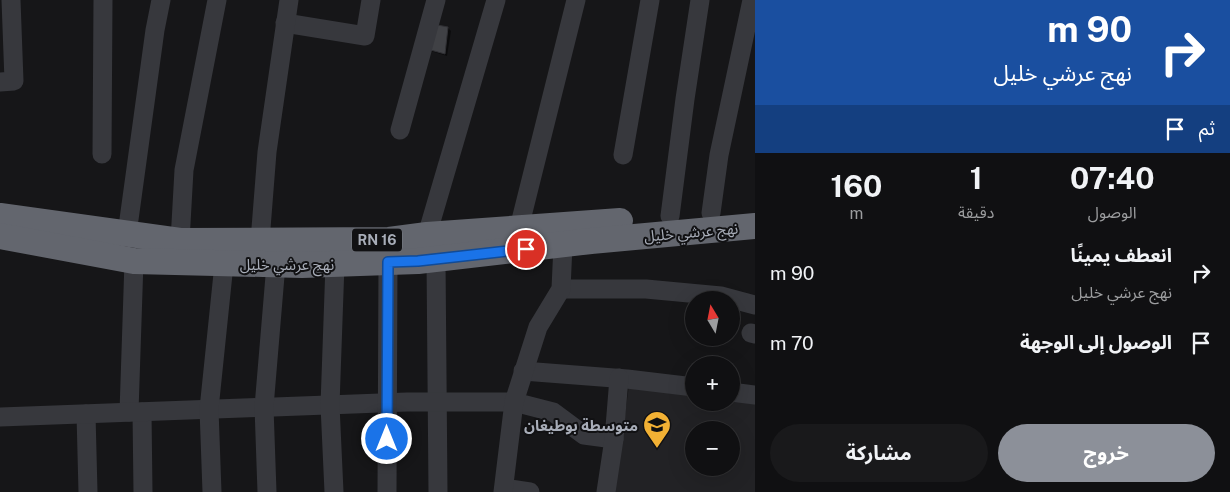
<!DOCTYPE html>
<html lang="ar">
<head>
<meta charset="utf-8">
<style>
	:root { --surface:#101012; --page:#19191b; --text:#f1f3f6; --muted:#9c9d9f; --line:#303032; --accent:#8c9099 }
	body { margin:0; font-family:"Public Sans","Noto Sans Arabic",sans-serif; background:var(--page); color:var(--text); direction:rtl; height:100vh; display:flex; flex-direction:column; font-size:19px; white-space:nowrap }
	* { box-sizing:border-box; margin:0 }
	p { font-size:16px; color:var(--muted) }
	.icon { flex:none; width:28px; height:28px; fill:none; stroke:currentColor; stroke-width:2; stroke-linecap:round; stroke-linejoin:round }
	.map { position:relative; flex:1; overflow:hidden; direction:ltr }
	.details { display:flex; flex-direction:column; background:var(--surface); width:475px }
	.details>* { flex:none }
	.guide { background:#1a4fa0; color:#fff; overflow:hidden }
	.needle { width:32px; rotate:350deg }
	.buttons { position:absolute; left:685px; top:291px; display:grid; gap:10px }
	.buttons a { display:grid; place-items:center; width:55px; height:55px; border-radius:50%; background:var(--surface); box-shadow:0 5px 20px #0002,0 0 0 1px var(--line); font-size:25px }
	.pin { position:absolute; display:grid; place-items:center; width:42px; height:42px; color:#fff; margin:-21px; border:2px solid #fff; border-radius:50%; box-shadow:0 1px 5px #0007 }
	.me { position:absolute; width:55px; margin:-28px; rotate:0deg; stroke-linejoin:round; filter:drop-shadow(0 0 4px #0008) }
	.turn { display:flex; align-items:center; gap:18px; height:105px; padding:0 15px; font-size:22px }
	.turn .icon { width:65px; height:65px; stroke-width:2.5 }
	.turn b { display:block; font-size:35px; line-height:42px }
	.then { display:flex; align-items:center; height:48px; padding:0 15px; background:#0003; gap:10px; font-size:19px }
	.eta { display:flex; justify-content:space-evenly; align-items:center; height:85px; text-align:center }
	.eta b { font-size:30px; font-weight:700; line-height:35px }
	.action { display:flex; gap:10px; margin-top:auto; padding:10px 15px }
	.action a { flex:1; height:58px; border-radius:30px; background:var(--accent); color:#fff; font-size:20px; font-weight:700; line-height:58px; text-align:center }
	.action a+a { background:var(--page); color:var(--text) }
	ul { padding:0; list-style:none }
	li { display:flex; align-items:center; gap:15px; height:70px; padding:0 15px }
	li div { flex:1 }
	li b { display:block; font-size:19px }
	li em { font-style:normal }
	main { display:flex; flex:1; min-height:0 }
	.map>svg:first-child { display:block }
</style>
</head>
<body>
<main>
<section class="details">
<div class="guide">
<div class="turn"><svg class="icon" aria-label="right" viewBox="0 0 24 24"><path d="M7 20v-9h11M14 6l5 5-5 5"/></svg><div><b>90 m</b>نهج عرشي خليل</div></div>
<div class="then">ثم<svg class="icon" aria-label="arrive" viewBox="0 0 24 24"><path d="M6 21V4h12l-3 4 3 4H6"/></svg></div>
</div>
<div class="eta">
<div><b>07:40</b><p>الوصول</p></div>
<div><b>1</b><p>دقيقة</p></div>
<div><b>160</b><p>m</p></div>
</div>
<ul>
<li><svg class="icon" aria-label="right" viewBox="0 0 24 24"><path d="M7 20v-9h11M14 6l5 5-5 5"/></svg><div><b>انعطف يمينًا</b><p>نهج عرشي خليل</p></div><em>90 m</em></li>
<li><svg class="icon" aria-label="arrive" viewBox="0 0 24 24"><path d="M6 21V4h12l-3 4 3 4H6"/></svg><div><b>الوصول إلى الوجهة</b></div><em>70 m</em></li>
</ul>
<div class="action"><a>خروج</a><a>مشاركة</a></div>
</section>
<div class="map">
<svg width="755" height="492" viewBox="0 0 755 492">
	<rect width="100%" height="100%" fill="#161618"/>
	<path fill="#222225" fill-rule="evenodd" d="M629,385L694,394V402H731V399L755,403V492H615ZM694,430H731V468H694Z"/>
	<path fill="#0007" d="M448,28L451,31L447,56L431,51L428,48Z"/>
	<path fill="#404145" stroke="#303034" d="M432,24L448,27L445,54L427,49Z"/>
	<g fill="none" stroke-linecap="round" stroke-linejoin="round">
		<g stroke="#37383d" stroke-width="19">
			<path d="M285,23L365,36L371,0"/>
			<path d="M0,82L14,81L11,0"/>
			<path d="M400,130L436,0"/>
			<path d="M102,154L103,0"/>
			<path d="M623,155L650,0"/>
			<path d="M711,213L719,155L752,0"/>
			<path d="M670,216L685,99L700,0"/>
			<path d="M519,228L576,0"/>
			<path d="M127,234L155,30L161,0"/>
			<path d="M427,235L496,0"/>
			<path d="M180,241L184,170L217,0"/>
			<path d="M260,241L267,152L289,0"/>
			<path d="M436,259L438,492"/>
			<path d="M561,289H646L721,296L755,305"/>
			<path d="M751,333L755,334"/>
			<path d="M523,371L627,379L694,387"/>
			<path d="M731,392L755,395"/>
			<path d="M129,412L134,261"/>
			<path d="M142,412L143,492"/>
			<path d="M86,414L88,492"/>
			<path d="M0,417L407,402H514L553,412L584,435L614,439"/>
			<path d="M504,488L530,492"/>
			<path d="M212,492L209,409L224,264"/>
			<path d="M267,492L264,407L276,264"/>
			<path d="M334,492L330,405L335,264"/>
			<path d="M387,492L388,262"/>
			<path d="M503,492L514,402L538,327L561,289L563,245"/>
			<path d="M606,492L614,439L619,378"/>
		</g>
		<g stroke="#63666e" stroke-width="26">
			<path d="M0,216L180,241L389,240L427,235L620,221"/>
			<path d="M0,236L134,261L302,265L418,261L591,241L755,226"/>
		</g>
	</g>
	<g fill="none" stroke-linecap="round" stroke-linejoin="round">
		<defs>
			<path id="route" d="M387,439L388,262L418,261L526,249"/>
		</defs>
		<use href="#route" stroke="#114b97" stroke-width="12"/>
		<use href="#route" stroke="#1a73e8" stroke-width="9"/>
	</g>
	<defs>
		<symbol id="school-pin" viewBox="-11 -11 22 30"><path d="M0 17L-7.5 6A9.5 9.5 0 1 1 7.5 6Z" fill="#f2b134" stroke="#111113"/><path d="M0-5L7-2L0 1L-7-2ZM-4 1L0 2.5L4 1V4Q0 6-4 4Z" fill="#111"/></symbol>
	</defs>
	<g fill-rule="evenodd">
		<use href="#school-pin" x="641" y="409" width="32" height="43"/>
	</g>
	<g text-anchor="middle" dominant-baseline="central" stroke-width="4" stroke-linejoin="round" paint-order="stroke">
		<rect fill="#111113" stroke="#7b7e86" stroke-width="1" x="352" y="228.5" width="50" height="23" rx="4"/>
		<g font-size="14" font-weight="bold" fill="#a8adb8">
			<text x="377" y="240">RN 16</text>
		</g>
		<g font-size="15" fill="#a8adb8" stroke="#111113">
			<text transform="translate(691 232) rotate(-5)">نهج عرشي خليل</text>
			<text x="287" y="264">نهج عرشي خليل</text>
		</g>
		<g font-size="15" font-weight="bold" fill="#a8adb8" stroke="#111113" text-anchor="end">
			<text x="638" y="425">متوسطة بوطيغان</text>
		</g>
	</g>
</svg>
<div class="buttons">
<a><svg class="needle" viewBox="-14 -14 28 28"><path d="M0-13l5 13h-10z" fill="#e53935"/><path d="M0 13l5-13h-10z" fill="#9c9d9f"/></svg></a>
<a>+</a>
<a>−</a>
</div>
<div class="pin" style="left:526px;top:249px;background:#d93025"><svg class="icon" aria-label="arrive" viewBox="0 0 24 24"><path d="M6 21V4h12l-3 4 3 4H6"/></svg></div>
<svg class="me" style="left:387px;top:439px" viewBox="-20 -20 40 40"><circle r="17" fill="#1a73e8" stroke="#fff" stroke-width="3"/><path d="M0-11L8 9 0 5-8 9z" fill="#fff"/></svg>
</div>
</main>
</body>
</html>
